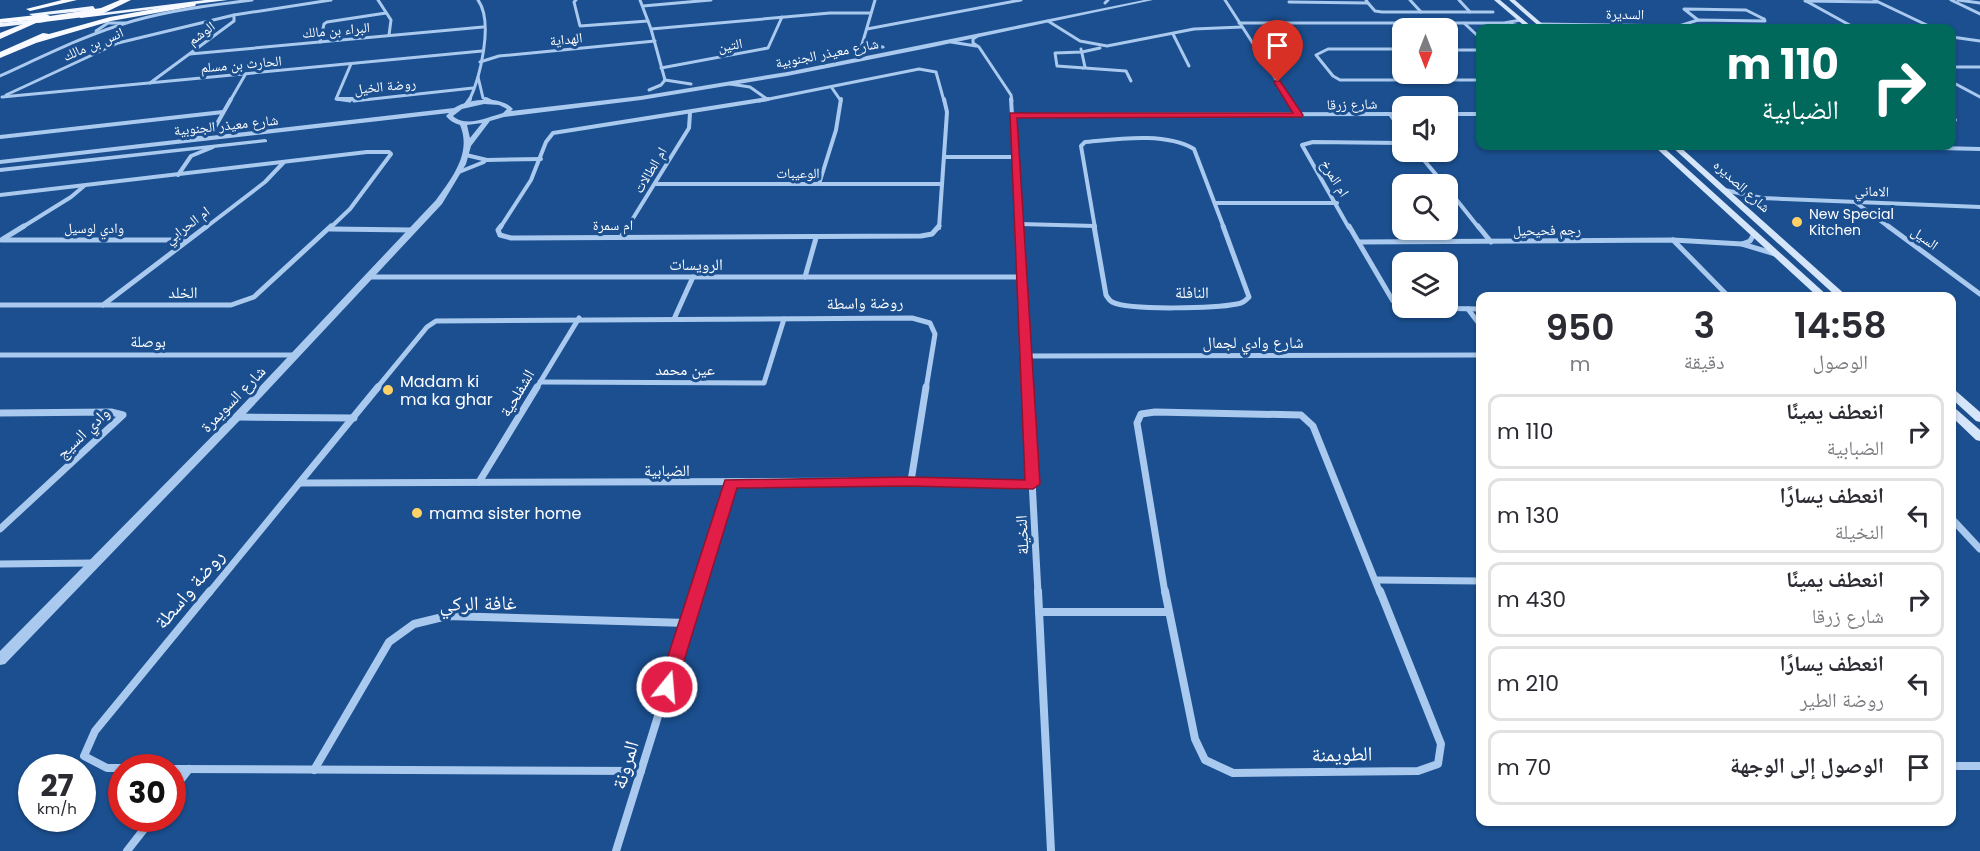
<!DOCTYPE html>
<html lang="ar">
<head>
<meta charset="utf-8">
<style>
	:root { --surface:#fff; --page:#f2f2f3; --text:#2b2b33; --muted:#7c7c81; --line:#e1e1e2 }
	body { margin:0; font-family:Poppins,"Noto Naskh Arabic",sans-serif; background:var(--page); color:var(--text); direction:rtl; height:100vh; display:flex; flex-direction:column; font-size:22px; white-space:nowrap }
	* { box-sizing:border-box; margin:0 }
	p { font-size:20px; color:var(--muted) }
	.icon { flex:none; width:33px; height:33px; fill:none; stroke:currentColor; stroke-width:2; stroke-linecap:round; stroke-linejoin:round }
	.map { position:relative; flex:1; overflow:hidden; direction:ltr }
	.details { position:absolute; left:1476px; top:292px; width:480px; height:534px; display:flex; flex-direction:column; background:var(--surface); border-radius:12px; box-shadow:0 2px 4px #0004; direction:rtl }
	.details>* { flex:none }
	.banner { position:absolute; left:1476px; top:24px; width:480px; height:126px; border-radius:12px; box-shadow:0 2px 4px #0004; direction:rtl; background:#00695c; color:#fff; overflow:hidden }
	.needle { width:39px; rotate:180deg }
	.fabs { position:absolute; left:1392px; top:18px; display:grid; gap:12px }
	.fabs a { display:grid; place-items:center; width:66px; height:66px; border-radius:12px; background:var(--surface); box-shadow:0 2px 4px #0004; font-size:30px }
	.speed { position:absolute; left:18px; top:754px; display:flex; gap:12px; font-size:30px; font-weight:700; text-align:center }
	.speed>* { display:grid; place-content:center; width:78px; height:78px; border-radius:50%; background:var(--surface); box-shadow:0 2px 4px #0004; line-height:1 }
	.speed small { font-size:15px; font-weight:400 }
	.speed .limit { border:9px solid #d22; background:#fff; color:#111 }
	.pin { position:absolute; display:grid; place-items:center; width:51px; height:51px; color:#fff; margin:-62px -26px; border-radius:50% 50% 50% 0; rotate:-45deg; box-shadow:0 0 6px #0007 }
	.pin .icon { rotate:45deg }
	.me { position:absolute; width:66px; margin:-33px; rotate:17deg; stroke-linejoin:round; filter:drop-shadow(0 0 4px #0008) }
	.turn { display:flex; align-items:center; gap:21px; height:126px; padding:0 18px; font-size:27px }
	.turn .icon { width:78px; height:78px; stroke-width:2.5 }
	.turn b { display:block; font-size:42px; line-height:51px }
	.eta { display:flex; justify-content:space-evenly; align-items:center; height:102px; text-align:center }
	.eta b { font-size:36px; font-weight:600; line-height:42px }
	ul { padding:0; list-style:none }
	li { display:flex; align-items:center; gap:18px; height:75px; margin:0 12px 9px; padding:0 6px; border:3px solid var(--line); border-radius:12px }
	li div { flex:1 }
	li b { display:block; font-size:22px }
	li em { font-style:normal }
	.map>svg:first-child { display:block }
</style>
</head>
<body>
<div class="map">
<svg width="1980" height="851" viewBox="0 0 1980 851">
	<rect width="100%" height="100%" fill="#1b4f8f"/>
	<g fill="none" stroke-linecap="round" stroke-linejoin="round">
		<g stroke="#a9c9ee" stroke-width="3">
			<path d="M378,0L391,20L389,35"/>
			<path d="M576,0L574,2L580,26L648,21"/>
			<path d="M640,0L651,29L665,80"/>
			<path d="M1225,0L1290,101"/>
			<path d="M1410,0L1421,12"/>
			<path d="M1459,0L1470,12"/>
			<path d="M1874,0L1933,28"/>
			<path d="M1951,0L1980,14"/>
			<path d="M1958,0L1980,3"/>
			<path d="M1805,1L1877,2"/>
			<path d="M1806,1L1855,28"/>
			<path d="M1289,2L1368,3L1366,0"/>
			<path d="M1105,3L1108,0"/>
			<path d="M1368,3L1375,11L1382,12H1493"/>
			<path d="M643,6L711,0"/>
			<path d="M1698,20L1684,9L1746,10L1764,19"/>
			<path d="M1048,21L1080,41L1107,46L1194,29L1242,27"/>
			<path d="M1239,23H1504L1521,20"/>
			<path d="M1464,23L1480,38"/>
			<path d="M1510,24L1529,28"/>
			<path d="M1539,24L1679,26L1698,20L1765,21L1764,19"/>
			<path d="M651,29L830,13H870"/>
			<path d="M867,29L1021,0"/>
			<path d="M96,31L108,23H125"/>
			<path d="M1173,34L1189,66"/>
			<path d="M979,35L973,39V43L979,47L1011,95L1012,101"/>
			<path d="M1952,37L1980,41"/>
			<path d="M320,42L324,24L327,22L386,13"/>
			<path d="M951,42L976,46"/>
			<path d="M862,45L883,47"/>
			<path d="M1100,48L1082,52L1055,53L1057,66L1126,71L1131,81"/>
			<path d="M1081,49L1085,67L1083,68"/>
			<path d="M1402,49H1328L1316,55L1333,76L1340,80H1480"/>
			<path d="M1448,50H1480"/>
			<path d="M857,53L861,48L875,0"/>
			<path d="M190,54L483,27"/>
			<path d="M480,62L499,56L655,41"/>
			<path d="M1952,67H1980"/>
			<path d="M661,68L768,48L782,17"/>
			<path d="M0,76C44,56 87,34 133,21C172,10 212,5 252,0"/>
			<path d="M478,77L483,98L489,101"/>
			<path d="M665,80L691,84"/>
			<path d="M1952,82L1980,97"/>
			<path d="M150,83L234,21V15L331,0"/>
			<path d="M730,84L750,87L767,99"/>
			<path d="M832,88L841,101"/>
			<path d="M649,90L661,85L665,80"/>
			<path d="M6,95L118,43L234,15"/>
			<path d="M2,97L482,51"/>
			<path d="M230,101L245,75"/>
			<path d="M350,101L336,99L351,64"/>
			<path d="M354,101L473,88"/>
			<path d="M469,101C480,78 494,22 478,0"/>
			<path d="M759,101L919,69L936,72L944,101"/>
		</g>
		<g stroke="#a9c9ee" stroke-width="4">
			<path d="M338,99H368"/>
			<path d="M486,99L492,102"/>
			<path d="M1011,99L1019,228"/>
			<path d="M1289,99L1299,115"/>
			<path d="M465,106L470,99"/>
			<path d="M1390,114L1402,132"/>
			<path d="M1448,114H1480"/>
			<path d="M1013,115L1402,114"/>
			<path d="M1952,120H1955"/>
			<path d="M0,137L223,112"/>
			<path d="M196,139L214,129L231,99"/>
			<path d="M1858,146L1980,149"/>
			<path d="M1417,152L1444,184"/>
			<path d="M466,155L487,160L541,159"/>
			<path d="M944,157H1016"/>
			<path d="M459,172L484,162"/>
			<path d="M178,175L191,156L213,147"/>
			<path d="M655,184H942"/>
			<path d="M819,184L836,130L841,99"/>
			<path d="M1448,189L1479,228"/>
			<path d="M1725,190L1762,198L1980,207"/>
			<path d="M0,195L367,152H389L391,154L350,209L330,228"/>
			<path d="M1855,202L1890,228"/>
			<path d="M1215,203H1337"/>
			<path d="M1020,224L1095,226"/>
			<path d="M21,228L71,197L84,186"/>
			<path d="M205,228L265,182L284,162"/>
			<path d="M500,228L531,180L546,142L553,133L768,99"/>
			<path d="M627,228L689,128L690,113"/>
			<path d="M939,228L947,112L944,99"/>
			<path d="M1095,228L1081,146L1085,142C1118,139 1165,132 1194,149L1224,228"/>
			<path d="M1349,228L1302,145L1313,142L1402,143"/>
		</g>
		<g stroke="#a9c9ee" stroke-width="5">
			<path d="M501,226L498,230L500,235L511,238L921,236L932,234L939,226"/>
			<path d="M1019,226L1027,389"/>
			<path d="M1094,226L1106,295C1108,298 1109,300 1112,302C1130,311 1217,308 1237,304C1243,303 1245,301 1249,297L1223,226"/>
			<path d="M1349,226L1393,301L1402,307"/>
			<path d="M1478,226L1491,242"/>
			<path d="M1888,226L1980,294"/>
			<path d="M330,229L412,230"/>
			<path d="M621,237L628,226"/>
			<path d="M3,239L24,226"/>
			<path d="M1,240H186"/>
			<path d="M1673,240L1729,297"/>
			<path d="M1360,242L1673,240L1742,244L1750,241L1754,234"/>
			<path d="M1742,244L1775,254"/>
			<path d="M370,277H1022"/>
			<path d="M805,277L816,238"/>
			<path d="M0,305H231L254,297L331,226"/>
			<path d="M103,305L207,226"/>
			<path d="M1403,308L1414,310L1422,308"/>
			<path d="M1423,308L1480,309"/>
			<path d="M1468,309L1480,325"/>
			<path d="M674,319L693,277"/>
			<path d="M0,355H296"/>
			<path d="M1026,356L1480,355"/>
			<path d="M540,382L764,383L784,319"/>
			<path d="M376,389L427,327L436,321L912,318L930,323L935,334L926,389"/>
			<path d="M536,389L579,318"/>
		</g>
		<g stroke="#a9c9ee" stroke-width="7">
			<path d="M1027,387L1038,593"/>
			<path d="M0,413L111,412L123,415L0,529"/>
			<path d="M237,417L354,418"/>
			<path d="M911,481L926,387"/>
			<path d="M479,482L537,387"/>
			<path d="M301,483L911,481L1033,485"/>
			<path d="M1952,519L1980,549"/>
			<path d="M0,564L93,563"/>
			<path d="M1377,580L1480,581"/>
			<path d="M209,593L378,387"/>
			<path d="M697,593L731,483"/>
			<path d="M1165,593L1137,423L1141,414L1155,412L1301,415L1313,426L1380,593"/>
		</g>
		<g stroke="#a9c9ee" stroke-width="8">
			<path d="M1038,591L1051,851"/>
			<path d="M1165,591L1195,739L1205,760L1233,773L1418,771L1438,764L1441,744L1380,591"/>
			<path d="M1039,612H1168"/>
			<path d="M1952,766H1980"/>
			<path d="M122,768H107L84,756L95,731L210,591"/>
			<path d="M172,769L641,771"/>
			<path d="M314,770L389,642L414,624L447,616L687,623"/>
			<path d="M172,791L189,769"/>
			<path d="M127,851L152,819"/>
			<path d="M616,851L697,591"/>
		</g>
		<g fill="#a9c9ee" fill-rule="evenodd">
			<path d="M1144,0H1153L933,47L787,76L641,100L504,117L490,121L471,146L466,164L442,204L241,419L5,664L0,665V651L233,415L436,200C452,178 472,153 460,125C454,123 450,121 446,116L449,113L0,164V160L454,108C469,99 500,95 513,109L511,111L641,96L787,72ZM484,104L499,105L507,109L503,113C488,117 466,128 453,116L462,109ZM482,123L470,138L467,125Z"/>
			<path d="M265,139L267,140V142L0,172V168Z"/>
		</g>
		<g fill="#d6e6fa" fill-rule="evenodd">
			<path d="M1494,0H1500L1533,28H1527Z"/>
			<path d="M1509,0H1515L1547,28H1541Z"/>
			<path d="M1654,146H1662L1829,297H1818Z"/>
			<path d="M1671,146H1679L1848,297H1837Z"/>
			<path d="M1952,390L1956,391L1980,412V422L1976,421L1952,399Z"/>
			<path d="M1952,407L1956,409L1980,430V441L1976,440L1952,417Z"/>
		</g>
		<g fill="#f0f6ff" fill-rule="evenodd">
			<path d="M205,0H228L81,18L77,16Z"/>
			<path d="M93,6L96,10L33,16L29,14Z"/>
			<path d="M48,18L45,22L0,27V23Z"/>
		</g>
		<g fill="#f8faff" fill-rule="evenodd">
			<path d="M62,0H77L30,11L26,9Z"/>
			<path d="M120,0H131L100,15L36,23L0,39V33L33,20L0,23V19L46,14L50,16L101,8Z"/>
			<path d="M192,2L196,4L195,6L111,21L36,43L0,58V52L43,33L49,34L110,17Z"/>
		</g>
	</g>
	<path fill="#e11d48" stroke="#92132f" stroke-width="1.5" d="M1275,81H1280L1303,115L1302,117L1017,118L1040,484L1033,489L910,486L737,488L676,687L674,692L667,694L661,692L658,687L725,480L910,477L1025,480L1010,113H1293L1274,82Z"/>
	<g fill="#ffd166" stroke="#1b4f8f" stroke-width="2">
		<circle cx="1797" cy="222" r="6"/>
		<circle cx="388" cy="390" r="6"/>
		<circle cx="417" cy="513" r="6"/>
	</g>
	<g text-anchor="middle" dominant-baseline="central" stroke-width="6" stroke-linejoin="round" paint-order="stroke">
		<g font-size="14" fill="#fff" stroke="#1b4f8f">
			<text transform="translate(1625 14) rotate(1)">السديرة</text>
			<text transform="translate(336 30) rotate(-5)">البراء بن مالك</text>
			<text transform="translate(201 33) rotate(-36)">الوشم</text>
			<text transform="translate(566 39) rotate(-6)">الهداية</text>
			<text transform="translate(93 44) rotate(-23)">انس بن مالك</text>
			<text transform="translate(730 45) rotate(-10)">التين</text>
			<text transform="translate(827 53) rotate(-11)">شارع معيذر الجنوبية</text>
			<text transform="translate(241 64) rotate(-5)">الحارث بن مسلم</text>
			<text transform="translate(385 86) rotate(-6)">روضة الخيل</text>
			<text transform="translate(1352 104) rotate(-1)">شارع زرقا</text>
			<text transform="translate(226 125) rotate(-6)">شارع معيذر الجنوبية</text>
			<text transform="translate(650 170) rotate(-59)">ام الطالات</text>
			<text x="798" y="173">الوعيبات</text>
			<text transform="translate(1335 178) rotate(58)">ام المرخ</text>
			<text transform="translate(1742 186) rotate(42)">شارع الصديره</text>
			<text transform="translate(1872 191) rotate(2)">الاماني</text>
			<text transform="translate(187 225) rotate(-37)">ام الحرابي</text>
			<text x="613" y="225">ام سمرة</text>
			<text x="94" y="228">وادي لوسيل</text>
			<text transform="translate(1547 230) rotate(-1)">رجم فحيحيل</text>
			<text transform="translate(1925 238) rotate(36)">السيل</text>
		</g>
		<g font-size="14" fill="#fff" stroke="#1b4f8f" text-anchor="start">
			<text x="1809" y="214">New Special<tspan x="1809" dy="16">Kitchen</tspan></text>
		</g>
		<g font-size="16" fill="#fff" stroke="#1b4f8f">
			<text x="696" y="264">الرويسات</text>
			<text x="183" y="292">الخلد</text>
			<text x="1192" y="292">النافلة</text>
			<text transform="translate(865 303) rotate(-1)">روضة واسطة</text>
			<text x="148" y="341">بوصلة</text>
			<text x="1253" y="342">شارع وادي لجمال</text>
			<text x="685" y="369">عين محمد</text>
			<text transform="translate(517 393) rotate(-59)">الشفلحية</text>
			<text transform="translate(233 399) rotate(-46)">شارع السويمرة</text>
			<text transform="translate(83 433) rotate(-44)">وادي السيج</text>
			<text x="667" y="470">الضبابية</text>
			<text transform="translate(1022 535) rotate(-93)">النخيلة</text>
		</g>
		<g font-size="16" fill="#fff" stroke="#1b4f8f" text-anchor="start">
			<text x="400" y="381">Madam ki<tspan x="400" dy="18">ma ka ghar</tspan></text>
			<text x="429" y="513">mama sister home</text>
		</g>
		<g font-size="20" fill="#fff" stroke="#1b4f8f">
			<text transform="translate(189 589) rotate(-50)">روضة واسطة</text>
			<text transform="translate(478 603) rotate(-1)">غافة الركي</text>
			<text transform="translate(1342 754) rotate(-1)">الطويمنة</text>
			<text transform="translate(625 765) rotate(-73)">المرونة</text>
		</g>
	</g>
</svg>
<div class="fabs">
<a><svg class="needle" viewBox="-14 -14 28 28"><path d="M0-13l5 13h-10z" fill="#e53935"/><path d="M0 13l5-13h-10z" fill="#7c7c81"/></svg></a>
<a><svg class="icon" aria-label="sound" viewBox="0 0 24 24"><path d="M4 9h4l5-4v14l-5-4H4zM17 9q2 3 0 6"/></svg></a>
<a><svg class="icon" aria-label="search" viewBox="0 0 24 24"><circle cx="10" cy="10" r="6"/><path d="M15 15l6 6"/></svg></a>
<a><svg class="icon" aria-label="layers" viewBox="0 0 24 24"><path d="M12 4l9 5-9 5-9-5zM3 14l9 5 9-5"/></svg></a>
</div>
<div class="speed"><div>27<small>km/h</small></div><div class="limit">30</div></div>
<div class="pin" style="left:1278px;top:82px;background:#d93025"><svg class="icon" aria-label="arrive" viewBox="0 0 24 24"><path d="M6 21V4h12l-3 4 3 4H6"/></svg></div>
<svg class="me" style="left:667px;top:687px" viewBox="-20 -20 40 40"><circle r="17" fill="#e11d48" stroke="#fff" stroke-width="3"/><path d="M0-11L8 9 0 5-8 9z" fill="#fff"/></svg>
<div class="banner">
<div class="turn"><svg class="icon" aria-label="right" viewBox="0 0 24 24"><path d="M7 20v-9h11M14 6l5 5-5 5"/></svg><div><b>110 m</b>الضبابية</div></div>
</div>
<section class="details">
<div class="eta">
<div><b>14:58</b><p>الوصول</p></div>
<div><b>3</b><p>دقيقة</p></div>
<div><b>950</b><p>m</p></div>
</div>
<ul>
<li><svg class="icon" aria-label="right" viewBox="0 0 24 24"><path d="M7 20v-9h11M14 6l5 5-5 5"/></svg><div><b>انعطف يمينًا</b><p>الضبابية</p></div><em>110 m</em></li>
<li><svg class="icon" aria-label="left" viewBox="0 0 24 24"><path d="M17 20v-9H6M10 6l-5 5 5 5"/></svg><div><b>انعطف يسارًا</b><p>النخيلة</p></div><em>130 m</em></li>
<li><svg class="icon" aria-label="right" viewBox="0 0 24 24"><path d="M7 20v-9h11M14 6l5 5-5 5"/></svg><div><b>انعطف يمينًا</b><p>شارع زرقا</p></div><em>430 m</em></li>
<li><svg class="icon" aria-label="left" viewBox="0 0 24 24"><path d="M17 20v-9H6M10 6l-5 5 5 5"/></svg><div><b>انعطف يسارًا</b><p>روضة الطير</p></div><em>210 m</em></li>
<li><svg class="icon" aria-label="arrive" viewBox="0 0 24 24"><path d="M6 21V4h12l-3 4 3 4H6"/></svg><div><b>الوصول إلى الوجهة</b></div><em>70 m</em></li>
</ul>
</section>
</div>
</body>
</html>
